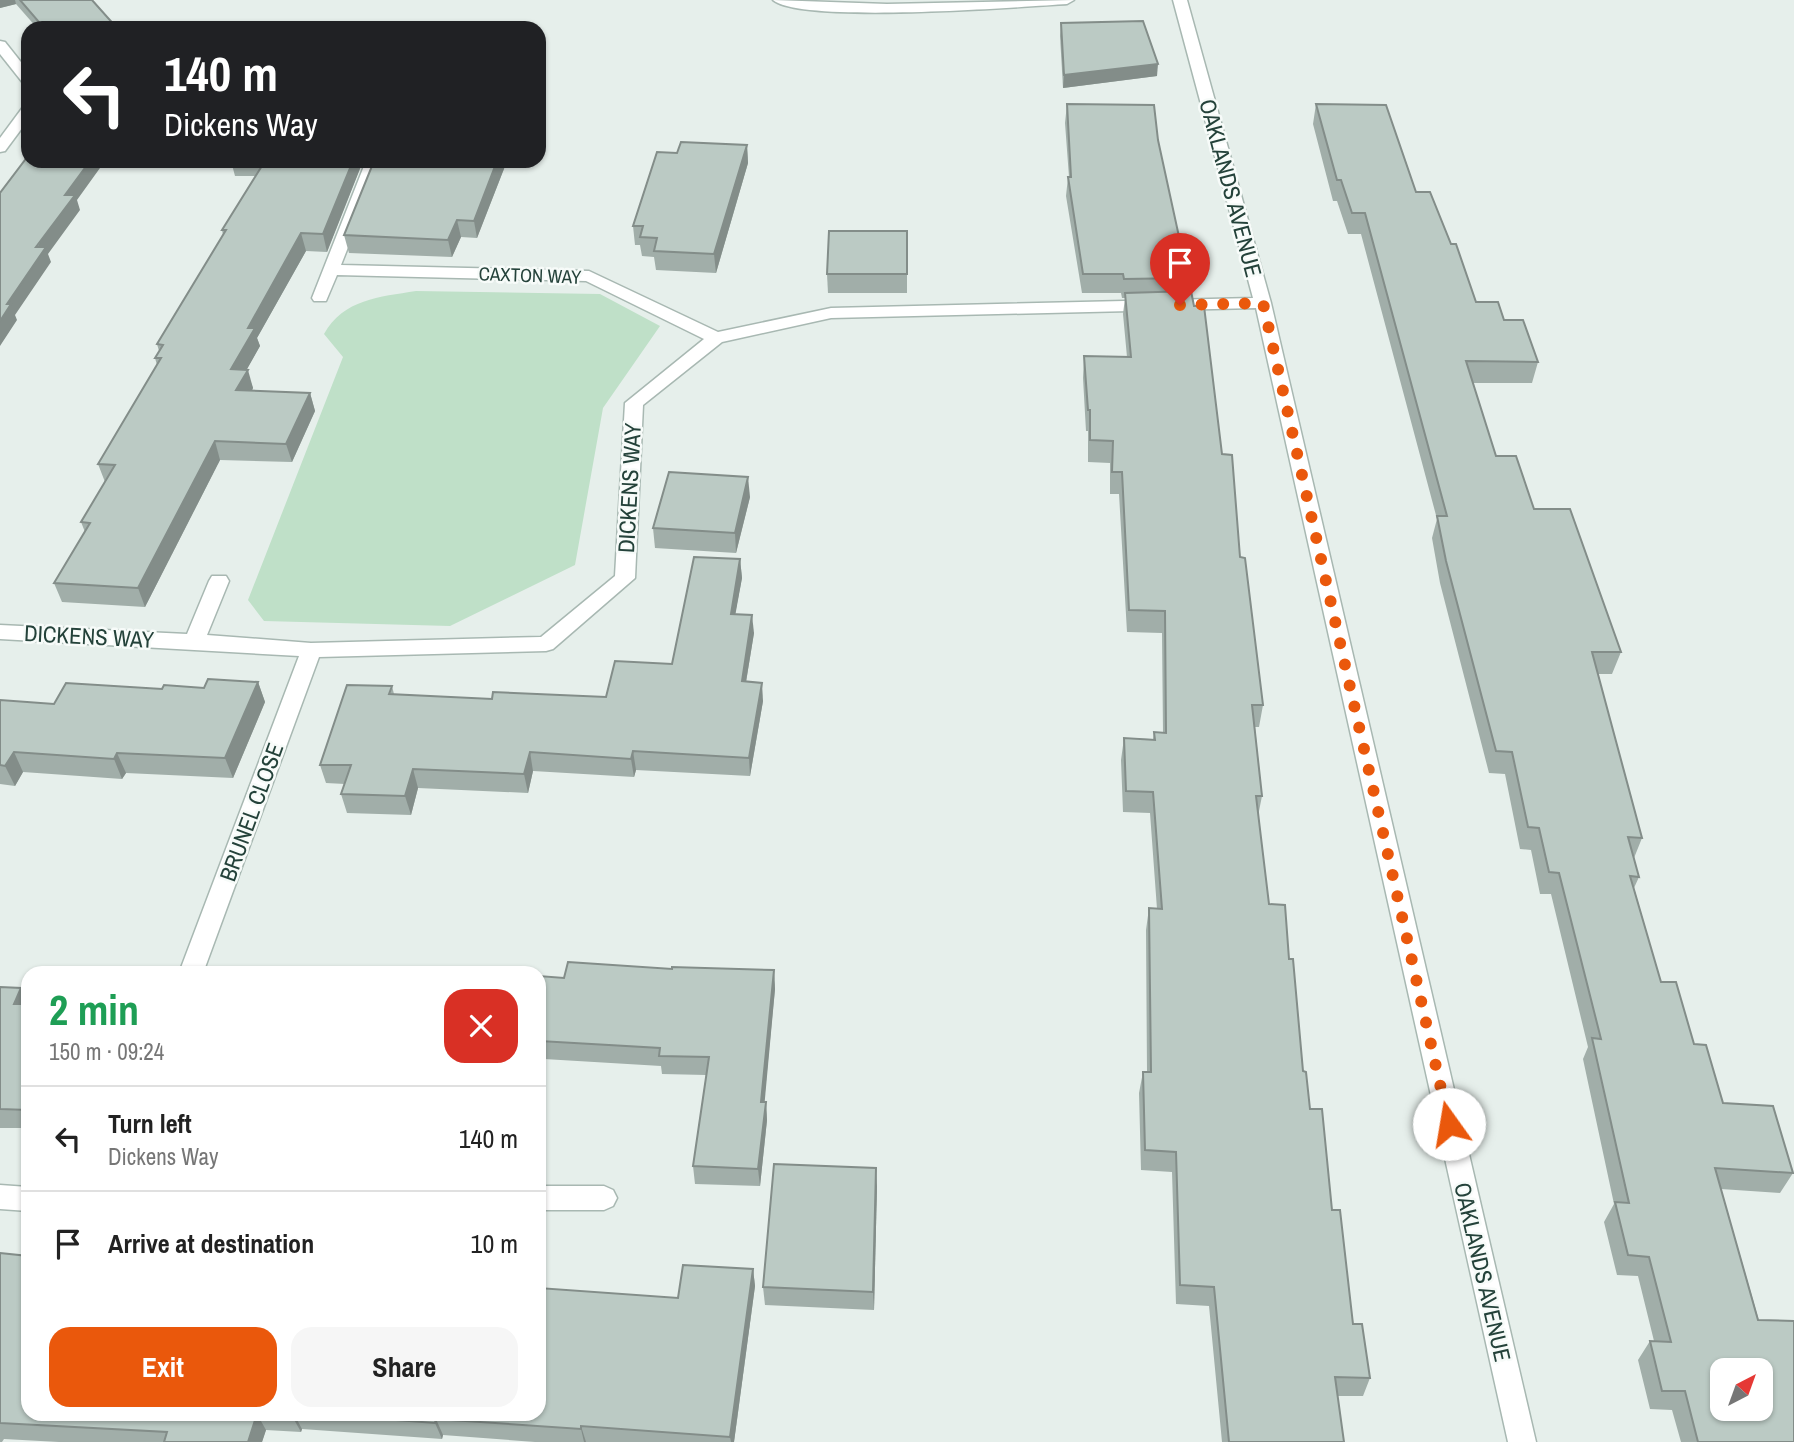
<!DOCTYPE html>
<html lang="en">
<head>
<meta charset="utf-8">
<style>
	:root { --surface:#fff; --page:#f6f6f6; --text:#222; --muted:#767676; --line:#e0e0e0; --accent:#ea580c }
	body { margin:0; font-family:"Archivo Narrow",sans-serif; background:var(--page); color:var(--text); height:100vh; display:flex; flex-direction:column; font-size:26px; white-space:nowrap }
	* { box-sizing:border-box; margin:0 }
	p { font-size:23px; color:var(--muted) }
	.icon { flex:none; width:38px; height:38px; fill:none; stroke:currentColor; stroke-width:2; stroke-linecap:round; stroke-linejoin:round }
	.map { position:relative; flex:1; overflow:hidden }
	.details { position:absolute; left:21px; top:966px; width:525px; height:455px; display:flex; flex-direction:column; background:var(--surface); border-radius:21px; box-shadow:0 2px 5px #0004 }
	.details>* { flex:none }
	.banner { position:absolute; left:21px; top:21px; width:525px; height:147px; border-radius:21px; box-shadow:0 2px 5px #0004; background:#202124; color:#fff; overflow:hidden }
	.needle { width:46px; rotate:41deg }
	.buttons { position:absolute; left:1710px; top:1358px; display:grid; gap:14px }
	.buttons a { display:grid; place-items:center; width:63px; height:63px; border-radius:14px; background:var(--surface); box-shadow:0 2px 5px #0004; font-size:35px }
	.pin { position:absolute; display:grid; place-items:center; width:60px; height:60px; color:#fff; margin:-72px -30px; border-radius:50% 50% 50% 0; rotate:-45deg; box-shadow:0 0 7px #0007 }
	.pin .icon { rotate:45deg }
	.me { position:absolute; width:77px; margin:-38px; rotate:347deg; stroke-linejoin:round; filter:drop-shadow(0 0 5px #0008) }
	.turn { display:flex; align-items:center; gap:24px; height:147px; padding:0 28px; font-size:32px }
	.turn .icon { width:91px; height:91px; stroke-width:2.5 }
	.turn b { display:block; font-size:49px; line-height:60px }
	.round { display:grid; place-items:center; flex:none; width:74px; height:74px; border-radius:21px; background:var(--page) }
	.overview { display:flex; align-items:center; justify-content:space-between; height:119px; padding:0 28px }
	h1 { font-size:42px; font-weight:700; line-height:52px; color:#1e9e55 }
	.button { display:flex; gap:14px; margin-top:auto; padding:14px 28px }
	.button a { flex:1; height:80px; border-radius:21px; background:var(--accent); color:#fff; font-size:28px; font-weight:700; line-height:80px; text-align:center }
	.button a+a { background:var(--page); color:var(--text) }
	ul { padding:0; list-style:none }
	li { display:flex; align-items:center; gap:21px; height:105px; padding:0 28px; border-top:2px solid var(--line) }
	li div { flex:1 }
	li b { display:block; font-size:26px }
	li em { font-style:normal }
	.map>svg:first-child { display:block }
</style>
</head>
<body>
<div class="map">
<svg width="1794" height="1442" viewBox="0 0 1794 1442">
	<rect width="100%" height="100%" fill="#e6efeb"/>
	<path fill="#bfe0c8" d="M416,291L600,294L660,326L603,408L575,565L450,626L264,621L248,600L343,357L324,334C344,299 379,297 416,291Z"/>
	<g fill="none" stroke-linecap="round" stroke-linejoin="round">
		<defs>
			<g id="minor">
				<path d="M773,0L887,4L1074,0L1067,4C1021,7 801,24 773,0Z"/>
				<path d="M1173,0H1187L1271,303L1536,1442H1508L1256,308L831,318L722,342L643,405L635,578L553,649L546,651L319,657L203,973H179L299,656L0,639V625L187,634L209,581L212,576H226L229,581L207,635L311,643L541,637L615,576L625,403L704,339L586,281L337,275L326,301H314L312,298L366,161H382L341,265L589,271L718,332L831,308L1253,298Z"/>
				<path d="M0,41L5,42L28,71V84L23,83L0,54Z"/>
				<path d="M28,106V120L5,151L0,152V138L23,107Z"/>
				<path d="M0,1185L28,1187V1211L0,1209Z"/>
				<path d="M539,1186H604L613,1190L617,1198L613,1206L604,1210H539Z"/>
			</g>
		</defs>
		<use href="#minor" stroke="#a8b8b2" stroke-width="3"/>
		<use href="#minor" fill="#fff" fill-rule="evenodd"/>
	</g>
	<g fill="#a1aea9">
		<path d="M0,0H92L117,28H37L16,4L0,8Z"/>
		<path d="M1061,23L1157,76L1063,88L1060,36Z"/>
		<path d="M1067,104L1158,140L1188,278L1186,291L1222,454L1240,557L1263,705L1259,727H1255L1262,796L1258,816L1269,904L1289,959L1303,1071L1310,1109L1332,1210L1353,1324L1370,1378L1363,1396H1337L1344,1442H1222L1209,1306L1176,1304L1172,1172L1141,1170L1139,1093L1143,1072H1147L1146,930L1149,908L1157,909L1150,813L1123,812L1121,760L1124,738L1153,739L1154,732L1163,733L1162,633L1127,632L1119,494H1110V463L1088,462V431H1086L1083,378L1084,356L1127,357L1123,314L1125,298H1122L1121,293H1082L1066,196L1068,177H1069L1065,123Z"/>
		<path d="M1316,104L1416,192L1451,244L1476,302L1504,320L1538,362L1532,383H1473L1496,456L1534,509L1621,652L1612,674H1598L1642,838L1634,858L1639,877L1634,888L1661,982L1694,1044L1723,1103L1793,1173L1780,1193L1721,1189L1794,1442H1681L1672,1410L1650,1409L1638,1360L1650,1341H1654L1638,1276L1617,1275L1604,1222L1614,1204L1583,1059L1588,1047L1551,894H1540L1531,850L1520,849L1505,774L1489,773L1440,583L1432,538L1437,519L1361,234H1348L1337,201H1333L1313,124Z"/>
		<path d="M747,145L748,163L716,273L656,270L654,257L642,256L640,245H635L633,226L677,153Z"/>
		<path d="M231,161H363L327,252L306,251L257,338L260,346L246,370L253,388L252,391L310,393L315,411L292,462L220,460L145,607L62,602L54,583L85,532L81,522L105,482L98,464L157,365L155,358L159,351L157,344L223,235L222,230L256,176H235Z"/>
		<path d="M374,161H507L477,238L461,237L452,257L349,253L344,235Z"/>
		<path d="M907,231V293H828L827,274Z"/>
		<path d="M750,497L736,553L655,548L653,528Z"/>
		<path d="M740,559L742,578L735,614L754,633L746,682L763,701L750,776L636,770L634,777L533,771L528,793L418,788L411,815L347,813L341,794L345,784L326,783L320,765L392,686L394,694L492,699L606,697L672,664Z"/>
		<path d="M258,682L265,702L233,778L126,773L122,779L23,772L15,786L0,784V700L54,704Z"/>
		<path d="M672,969L774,970L775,989L764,1102H766L767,1120L760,1186L695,1184L693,1166L706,1075L662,1074L661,1066L544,1059L539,1081V976L564,978Z"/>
		<path d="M0,987L28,1000V1128H0Z"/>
		<path d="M877,1186L874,1310L765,1305L763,1287Z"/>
		<path d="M0,1253L28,1414H539L678,1298L753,1269L755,1286L734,1442H535L443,1435L442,1439L302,1429L301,1432L266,1430L262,1442H59L4,1439L2,1442H0Z"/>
	</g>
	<g fill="#838d89">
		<path d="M0,0H15L16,4L0,8Z"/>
		<path d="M1158,64L1157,76L1063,88L1064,75Z"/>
		<path d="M747,145L748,163L716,273L714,254Z"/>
		<path d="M90,161H105L77,200L80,210L48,254L51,262L15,315L17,320L0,346V321L7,304L65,195Z"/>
		<path d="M353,161H363L327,252L323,234Z"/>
		<path d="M497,161H507L477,238L474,221Z"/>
		<path d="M457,220L461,237L452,257L448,240Z"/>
		<path d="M301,233L306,251L257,338L260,346L237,387L231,369L248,328Z"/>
		<path d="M248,370L253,388L242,408L236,390Z"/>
		<path d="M310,393L315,411L292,462L286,444Z"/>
		<path d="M215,441L220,460L145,607L138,588Z"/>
		<path d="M748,477L750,497L736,553L735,533Z"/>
		<path d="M740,559L742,578L732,633L731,614Z"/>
		<path d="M752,615L754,633L743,700L742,681Z"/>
		<path d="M258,682L265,702L233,778L225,758Z"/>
		<path d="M762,683L763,701L750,776L749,758Z"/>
		<path d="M633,751L636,770L634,777L631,759Z"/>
		<path d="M14,752L23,772L15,786L5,766Z"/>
		<path d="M530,752L533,771L528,793L524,774Z"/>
		<path d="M117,753L126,773L122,779L114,759Z"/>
		<path d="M413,769L418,788L411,815L405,796Z"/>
		<path d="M774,970L775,989L763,1120L761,1102Z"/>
		<path d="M21,988L28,1000V1017L14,1004Z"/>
		<path d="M540,1041L544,1059L539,1081V1044Z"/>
		<path d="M766,1102L767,1120L760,1186L758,1169Z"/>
		<path d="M876,1168L877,1186L874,1310L873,1292Z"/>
		<path d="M753,1269L755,1286L734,1442H731L730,1437Z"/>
		<path d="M257,1414L266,1430L262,1442H248Z"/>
		<path d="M293,1414H294L302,1429L301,1432L292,1416Z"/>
		<path d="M436,1419L443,1435L442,1439L435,1423Z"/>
		<path d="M581,1426L586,1442H584L581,1429Z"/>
	</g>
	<g fill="#bbcac4" stroke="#838d89" stroke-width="2" fill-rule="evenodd">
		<path d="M20,0H92L117,28H44Z"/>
		<path d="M1143,21L1158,64L1064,75L1061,23Z"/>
		<path d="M1067,104L1154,105L1158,140L1188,278L1124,279L1123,274H1083L1068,177H1071Z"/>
		<path d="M1316,104L1386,105L1416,192H1430L1451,244H1456L1476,302H1498L1504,320H1523L1538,362L1466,361L1496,456H1516L1534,509H1570L1621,652H1592L1642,838L1628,837L1639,877L1630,876L1661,982H1676L1694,1044L1706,1045L1723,1103L1773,1106L1793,1173L1715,1168L1758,1320L1794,1321V1442H1698L1685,1391H1662L1650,1341L1671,1342L1649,1257L1628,1255L1615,1202L1629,1203L1592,1038L1601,1039L1559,873L1549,872L1539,828L1528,827L1512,752L1496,751L1446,561L1437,516H1447L1365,213H1352L1341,180H1337ZM1722,1370H1760V1409H1722Z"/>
		<path d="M681,142L747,145L714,254L654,251L657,238L640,237L643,226H633L657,152L677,153Z"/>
		<path d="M28,156V161H90L65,195H75L36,247H46L7,304H11L0,321V193Z"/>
		<path d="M265,161H353L323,234L301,233L248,328H255L231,369L248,370L236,390L310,393L286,444L215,441L138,588L54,583L90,523L81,522L115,465L98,464L161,358H155L163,345L157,344L226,230H222Z"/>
		<path d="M374,161H497L474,221L457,220L448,240L344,235Z"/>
		<path d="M829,231H907V274H827Z"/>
		<path d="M1191,291L1194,306H1204L1222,454L1232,455L1240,557L1245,558L1263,705H1252L1262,796H1256L1269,904L1285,905L1289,959H1293L1303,1071L1306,1072L1310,1109H1322L1332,1210H1340L1353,1324H1362L1370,1378L1335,1377L1344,1442H1229L1214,1287L1180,1285L1176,1152L1145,1150L1143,1072H1151L1149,908L1162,909L1153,792L1126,791L1124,738L1155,740L1154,732L1166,733L1165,611L1129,610L1122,472H1112L1113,441L1090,440V410H1088L1084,356L1131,357L1125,293Z"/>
		<path d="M669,472L748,477L735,533L653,528Z"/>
		<path d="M694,557L740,559L731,614L752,615L742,681L762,683L749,758L633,751L631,759L530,752L524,774L413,769L405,796L341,794L351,765H320L347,685L392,686L389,694L492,699L493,692L606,697L615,661L672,664Z"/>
		<path d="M208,679L258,682L225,758L117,753L114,759L14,752L5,766L0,765V700L54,704L66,683L162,689L164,685L204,688Z"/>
		<path d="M568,962L672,969V967L774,970L761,1102H766L758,1169L693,1166L709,1057L659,1056L660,1048L540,1041L539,1044V976L564,978Z"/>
		<path d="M0,987L21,988L14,1004H28V1110L0,1109Z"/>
		<path d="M774,1164L876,1168L873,1292L763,1287Z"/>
		<path d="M0,1253L28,1256V1414H257L248,1442H164L167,1432L0,1423Z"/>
		<path d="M683,1265L753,1269L730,1437L581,1426V1429L436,1419L435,1423L316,1414H539V1288L678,1298Z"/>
		<path d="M267,1414H293L292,1416Z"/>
	</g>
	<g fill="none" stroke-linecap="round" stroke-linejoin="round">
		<path stroke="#ea580c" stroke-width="12" stroke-dasharray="0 21.6" d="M1180,305L1263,303L1449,1124"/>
	</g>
	<g text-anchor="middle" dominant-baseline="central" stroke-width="5" stroke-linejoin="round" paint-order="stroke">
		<g font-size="19" fill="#24423a" stroke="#f7fbf9">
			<text transform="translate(530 275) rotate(2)">CAXTON WAY</text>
		</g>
		<g font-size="23" fill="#24423a" stroke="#f7fbf9">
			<text transform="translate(1231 188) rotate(75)">OAKLANDS AVENUE</text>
			<text transform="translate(629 488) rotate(-87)">DICKENS WAY</text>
			<text transform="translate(89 636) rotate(3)">DICKENS WAY</text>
			<text transform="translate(251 812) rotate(-70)">BRUNEL CLOSE</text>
			<text transform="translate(1483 1272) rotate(77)">OAKLANDS AVENUE</text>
		</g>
	</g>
</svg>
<div class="buttons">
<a><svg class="needle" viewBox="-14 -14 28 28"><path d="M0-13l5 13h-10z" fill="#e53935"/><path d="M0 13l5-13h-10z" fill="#767676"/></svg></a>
</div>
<div class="pin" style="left:1180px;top:305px;background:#d93025"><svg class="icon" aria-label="arrive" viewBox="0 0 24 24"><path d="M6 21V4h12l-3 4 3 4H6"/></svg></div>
<svg class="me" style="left:1449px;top:1124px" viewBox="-20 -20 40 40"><circle r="19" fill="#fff"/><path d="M0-13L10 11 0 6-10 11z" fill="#ea580c"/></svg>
<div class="banner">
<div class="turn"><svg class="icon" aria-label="left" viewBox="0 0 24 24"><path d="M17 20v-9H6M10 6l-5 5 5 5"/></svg><div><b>140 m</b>Dickens Way</div></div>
</div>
<section class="details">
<div class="overview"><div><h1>2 min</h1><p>150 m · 09:24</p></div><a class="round" style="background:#d93025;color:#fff"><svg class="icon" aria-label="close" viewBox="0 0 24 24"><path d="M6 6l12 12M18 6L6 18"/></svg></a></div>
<ul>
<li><svg class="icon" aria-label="left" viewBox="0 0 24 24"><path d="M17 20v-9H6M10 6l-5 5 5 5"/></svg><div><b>Turn left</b><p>Dickens Way</p></div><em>140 m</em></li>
<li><svg class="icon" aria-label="arrive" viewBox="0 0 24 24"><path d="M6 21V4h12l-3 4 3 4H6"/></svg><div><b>Arrive at destination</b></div><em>10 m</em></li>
</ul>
<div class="button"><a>Exit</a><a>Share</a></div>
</section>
</div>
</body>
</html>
